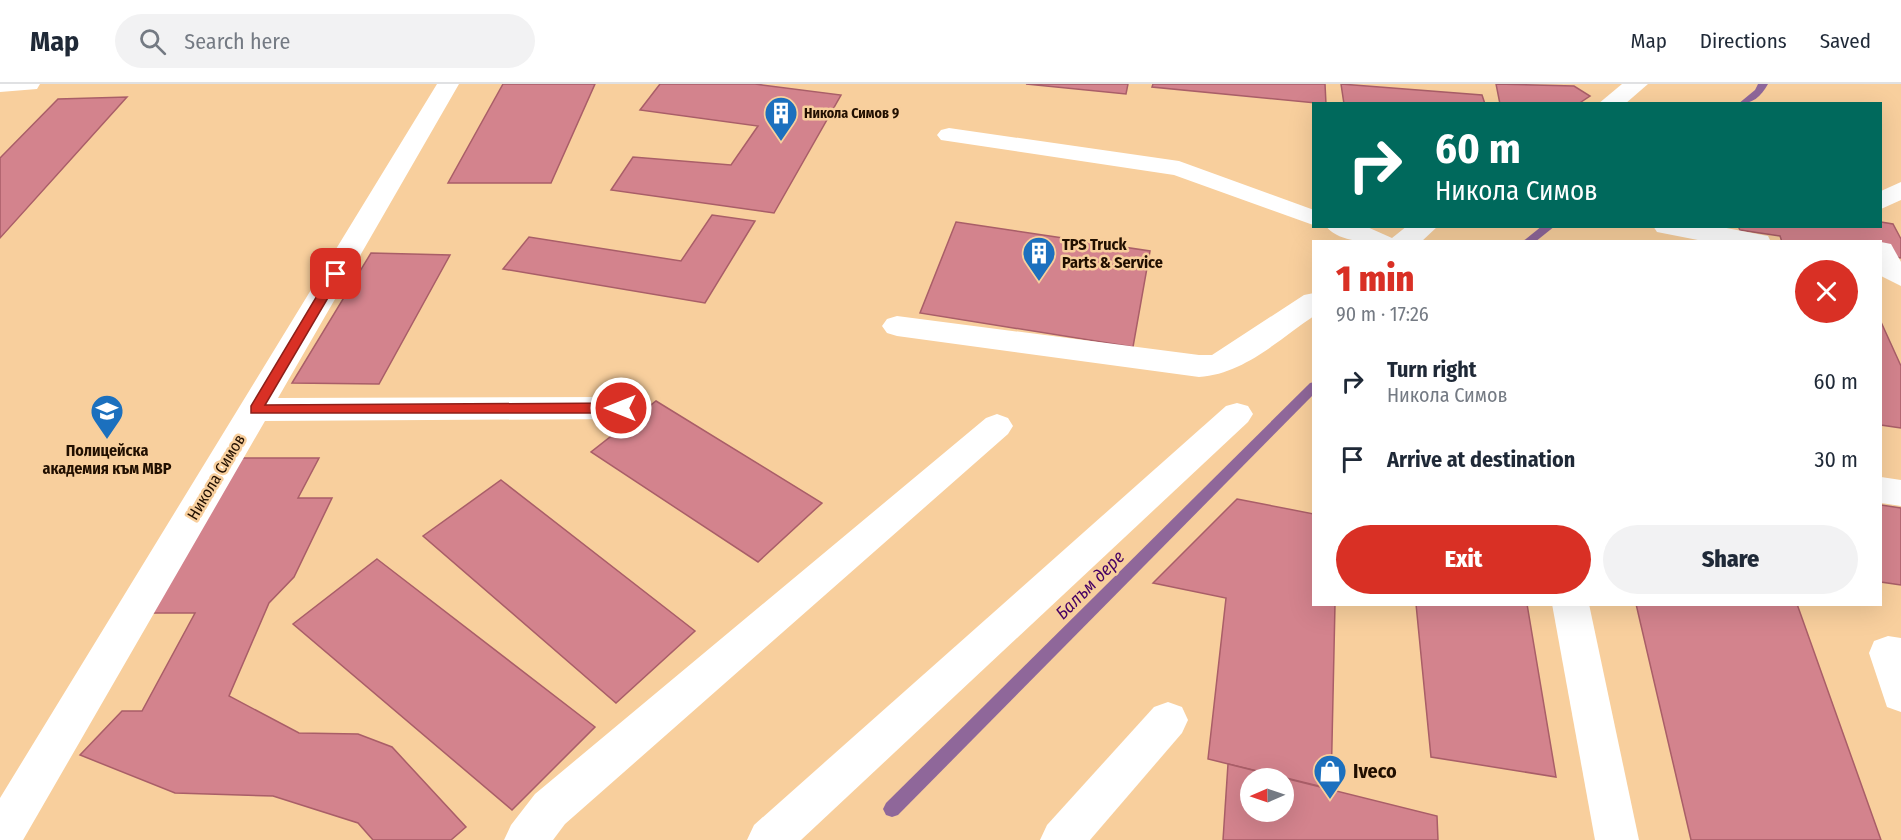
<!DOCTYPE html>
<html lang="en">
<head>
<meta charset="utf-8">
<style>
	:root { --surface:#fff; --page:#f2f2f3; --text:#1f2937; --muted:#747a83; --line:#e0e1e3; --accent:#d93025 }
	body { margin:0; font-family:"Fira Sans Condensed",sans-serif; background:var(--page); color:var(--text); height:100vh; display:flex; flex-direction:column; font-size:22px; white-space:nowrap }
	* { box-sizing:border-box; margin:0 }
	p { font-size:20px; color:var(--muted) }
	.icon { flex:none; width:33px; height:33px; fill:none; stroke:currentColor; stroke-width:2; stroke-linecap:round; stroke-linejoin:round }
	.map { position:relative; flex:1; overflow:hidden }
	.panel { position:absolute; left:1312px; top:156px; width:570px; height:366px; display:flex; flex-direction:column; background:var(--surface); border-radius:0px; box-shadow:0 6px 24px #0002 }
	.panel>* { flex:none }
	.banner { position:absolute; left:1312px; top:18px; width:570px; height:126px; border-radius:0px; box-shadow:0 6px 24px #0002; background:#00695c; color:#fff; overflow:hidden }
	.needle { width:39px; rotate:268deg }
	.fabs { position:absolute; left:1240px; top:684px; display:grid; gap:12px }
	.fabs a { display:grid; place-items:center; width:54px; height:54px; border-radius:50%; background:var(--surface); box-shadow:0 6px 24px #0002; font-size:30px }
	.pin { position:absolute; display:grid; place-items:center; width:51px; height:51px; color:#fff; margin:-26px; border-radius:12px; box-shadow:0 3px 9px #0006 }
	.me { position:absolute; width:66px; margin:-33px; rotate:270deg; stroke-linejoin:round; filter:drop-shadow(0 0 4px #0008) }
	.turn { display:flex; align-items:center; gap:21px; height:126px; padding:0 24px; font-size:27px }
	.turn .icon { width:78px; height:78px; stroke-width:2.5 }
	.turn b { display:block; font-size:42px; line-height:51px }
	.round { display:grid; place-items:center; flex:none; width:63px; height:63px; border-radius:32px; background:var(--page) }
	.head { display:flex; align-items:center; justify-content:space-between; height:102px; padding:0 24px }
	h1 { font-size:36px; font-weight:800; line-height:45px; color:var(--accent) }
	.button { display:flex; gap:12px; margin-top:auto; padding:12px 24px }
	.button a { flex:1; height:69px; border-radius:36px; background:var(--accent); color:#fff; font-size:24px; font-weight:800; line-height:69px; text-align:center }
	.button a+a { background:var(--page); color:var(--text) }
	ul { padding:0; list-style:none }
	li { display:flex; align-items:center; gap:18px; height:78px; padding:0 24px }
	li div { flex:1 }
	li b { display:block; font-size:22px }
	li em { font-style:normal }
	header { display:flex; align-items:center; gap:36px; box-sizing:border-box; height:84px; padding:0 30px; background:var(--surface); border-bottom:2px solid var(--line) }
	header strong { font-size:28px }
	nav { display:flex; gap:33px; margin-inline-start:auto; font-size:21px }
	.search { width:420px; height:54px; background:var(--page); display:flex; align-items:center; gap:15px; box-sizing:border-box; padding:0 21px; border-radius:33px; color:var(--muted); font-size:22px }
	.map>svg:first-child { display:block }
</style>
</head>
<body>
<header>
<strong>Map</strong>
<div class="search"><svg class="icon" aria-label="search" viewBox="0 0 24 24"><circle cx="10" cy="10" r="6"/><path d="M15 15l6 6"/></svg>Search here</div>
<nav><a>Map</a><a>Directions</a><a>Saved</a></nav>
</header>
<div class="map">
<svg width="1901" height="756" viewBox="0 0 1901 756">
	<rect width="100%" height="100%" fill="#f8cf9d"/>
	<g fill="none" stroke-linecap="round" stroke-linejoin="round">
		<g fill="#8f679a" fill-rule="evenodd">
			<path d="M1758,0H1768C1761,13 1752,20 1738,20L1755,6Z"/>
			<path d="M1542,142H1555L1535,158H1522Z"/>
			<path d="M1314,298V310L898,731L892,733L886,731L883,725L886,719L1310,299Z"/>
		</g>
	</g>
	<g fill="#d3838d" stroke="#a95e68" stroke-width="1.5" fill-rule="evenodd">
		<path d="M503,0H595L551,99H448Z"/>
		<path d="M660,0H755L841,11L774,129L611,106L633,73L731,81L758,42L640,26Z"/>
		<path d="M1026,0H1128L1126,10Z"/>
		<path d="M1153,0H1325L1326,20L1152,3Z"/>
		<path d="M1341,0L1482,11L1485,20H1344Z"/>
		<path d="M1496,0L1574,2L1590,12L1578,20H1500Z"/>
		<path d="M127,13L0,154V74L58,15Z"/>
		<path d="M712,131L755,137L705,219L503,185L529,153L681,177Z"/>
		<path d="M956,138L1150,167L1133,263L920,229Z"/>
		<path d="M1881,138L1893,140L1901,155V174L1881,170V158H1782L1780,152L1740,146L1738,142H1881Z"/>
		<path d="M371,169L450,171L379,300L292,299Z"/>
		<path d="M1881,238L1901,282V344L1881,341Z"/>
		<path d="M656,317L822,419L758,478L591,368Z"/>
		<path d="M235,374H319L298,414H332L294,493L269,519L229,612L299,649L358,650L392,663L466,743L451,756H373L358,739L273,712L175,709L80,671L122,627H142L195,529H145Z"/>
		<path d="M501,396L695,547L616,619L423,452Z"/>
		<path d="M1237,415L1314,430V520H1335L1331,705L1208,675L1226,514L1153,499Z"/>
		<path d="M1881,421L1901,424V501L1881,498Z"/>
		<path d="M377,475L595,643L512,726L293,540Z"/>
		<path d="M1416,520H1527L1556,693L1431,673Z"/>
		<path d="M1636,520H1797L1881,756H1691Z"/>
		<path d="M1228,680L1437,732L1438,756H1223ZM1251,694H1284V728H1251Z"/>
	</g>
	<g fill="none" stroke-linecap="round" stroke-linejoin="round">
		<g fill="#fff" fill-rule="evenodd">
			<path d="M0,0H40L37,5L0,8Z"/>
			<path d="M437,0H459L278,314L621,313L632,316L637,324L632,332L621,335L265,337L23,756H0V714Z"/>
			<path d="M1622,0H1648L1625,20H1598Z"/>
			<path d="M949,44L1179,77L1314,126L1316,142L1174,91L941,56L937,51L941,46Z"/>
			<path d="M1901,98V116L1881,125V107Z"/>
			<path d="M1326,142H1365L1392,154L1407,142H1438L1421,158C1397,158 1341,164 1326,142Z"/>
			<path d="M1653,142H1716L1768,152L1771,158H1708L1657,148Z"/>
			<path d="M1881,158L1891,160L1901,178V202L1881,192Z"/>
			<path d="M1314,209V232C1278,256 1244,290 1199,293L897,252L887,249L882,242L887,235L897,232L1199,271H1212L1304,211Z"/>
			<path d="M1237,319L1248,322L1253,330L1248,338L801,756H747L754,741L1226,322Z"/>
			<path d="M997,330L1008,334L1013,342L1008,350L565,740L553,756H504L511,741L535,710L986,334Z"/>
			<path d="M1881,393L1901,396V422L1881,419Z"/>
			<path d="M1552,520H1589L1639,756H1595Z"/>
			<path d="M1888,552L1901,554V628L1887,623L1869,569L1874,557Z"/>
			<path d="M1168,618L1182,623L1188,636L1182,649L1090,756H1040L1047,741L1154,623Z"/>
		</g>
	</g>
	<path fill="#d93025" stroke="#8d1f18" stroke-width="1.5" d="M336,186L342,190L265,321L621,319L627,324L621,329H251V322L330,190Z"/>
	<defs>
		<symbol id="building-pin" viewBox="-11 -11 22 30"><path d="M0 17L-7.5 6A9.5 9.5 0 1 1 7.5 6Z" fill="#1c70be" stroke="#f8cf9d"/><path d="M-4-6H4V6H1V3H-1V6H-4ZM-2.5-4.3h1.7v1.8h-1.7ZM.8-4.3h1.7v1.8H.8ZM-2.5-1h1.7V.8h-1.7ZM.8-1h1.7V.8H.8Z" fill="#fff"/></symbol>
		<symbol id="university-pin" viewBox="-11 -11 22 30"><path d="M0 17L-7.5 6A9.5 9.5 0 1 1 7.5 6Z" fill="#1c70be" stroke="#f8cf9d"/><path d="M0-5L7-2L0 1L-7-2ZM-4 1L0 2.5L4 1V4Q0 6-4 4Z" fill="#fff"/></symbol>
		<symbol id="shop-pin" viewBox="-11 -11 22 30"><path d="M0 17L-7.5 6A9.5 9.5 0 1 1 7.5 6Z" fill="#1c70be" stroke="#f8cf9d"/><path d="M-5-2.5h2.3a2.7 3.5 0 0 1 5.4 0H5L5.5 6h-11ZM-1.5-2.5h3a1.5 2.3 0 0 0-3 0Z" fill="#fff"/></symbol>
	</defs>
	<g fill-rule="evenodd">
		<use href="#building-pin" x="762" y="10" width="38" height="52"/>
		<use href="#building-pin" x="1020" y="150" width="38" height="52"/>
		<use href="#university-pin" x="88" y="308" width="38" height="52"/>
		<use href="#shop-pin" x="1311" y="668" width="38" height="52"/>
	</g>
	<g text-anchor="middle" dominant-baseline="central" stroke-width="5" stroke-linejoin="round" paint-order="stroke">
		<g font-size="14" font-weight="bold" fill="#210f00" stroke="#f8cf9d" text-anchor="start">
			<text x="804" y="29">Никола Симов 9</text>
		</g>
		<g font-size="16" font-weight="bold" fill="#210f00" stroke="#f8cf9d" text-anchor="start">
			<text x="1062" y="160">TPS Truck<tspan x="1062" dy="18">Parts &amp; Service</tspan></text>
			<text x="107" y="366" text-anchor="middle">Полицейска<tspan x="107" dy="18">академия към МВР</tspan></text>
		</g>
		<g font-size="16" fill="#210f00" stroke="#f8cf9d">
			<text transform="translate(216 393) rotate(-59)">Никола Симов</text>
		</g>
		<g font-size="18" font-style="italic" fill="#460063" stroke="#f8cf9d">
			<text transform="translate(1090 501) rotate(-45)">Балъм дере</text>
		</g>
		<g font-size="20" font-weight="bold" fill="#210f00" stroke="#f8cf9d" text-anchor="start">
			<text x="1353" y="687">Iveco</text>
		</g>
	</g>
</svg>
<div class="fabs">
<a><svg class="needle" viewBox="-14 -14 28 28"><path d="M0-13l5 13h-10z" fill="#e53935"/><path d="M0 13l5-13h-10z" fill="#747a83"/></svg></a>
</div>
<div class="pin" style="left:336px;top:190px;background:#d93025"><svg class="icon" aria-label="arrive" viewBox="0 0 24 24"><path d="M6 21V4h12l-3 4 3 4H6"/></svg></div>
<svg class="me" style="left:621px;top:324px" viewBox="-20 -20 40 40"><circle r="17" fill="#d93025" stroke="#fff" stroke-width="3"/><path d="M0-11L8 9 0 5-8 9z" fill="#fff"/></svg>
<div class="banner">
<div class="turn"><svg class="icon" aria-label="right" viewBox="0 0 24 24"><path d="M7 20v-9h11M14 6l5 5-5 5"/></svg><div><b>60 m</b>Никола Симов</div></div>
</div>
<section class="panel">
<div class="head"><div><h1>1 min</h1><p>90 m · 17:26</p></div><a class="round" style="background:#d93025;color:#fff"><svg class="icon" aria-label="close" viewBox="0 0 24 24"><path d="M6 6l12 12M18 6L6 18"/></svg></a></div>
<ul>
<li><svg class="icon" aria-label="right" viewBox="0 0 24 24"><path d="M7 20v-9h11M14 6l5 5-5 5"/></svg><div><b>Turn right</b><p>Никола Симов</p></div><em>60 m</em></li>
<li><svg class="icon" aria-label="arrive" viewBox="0 0 24 24"><path d="M6 21V4h12l-3 4 3 4H6"/></svg><div><b>Arrive at destination</b></div><em>30 m</em></li>
</ul>
<div class="button"><a>Exit</a><a>Share</a></div>
</section>
</div>
</body>
</html>
